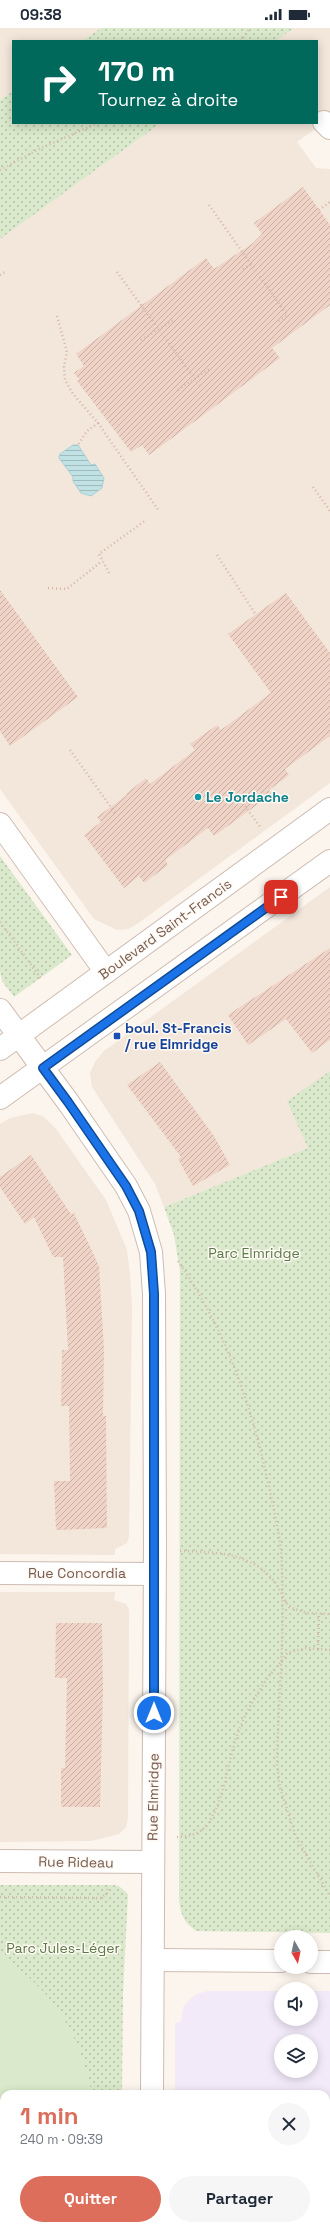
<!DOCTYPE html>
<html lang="fr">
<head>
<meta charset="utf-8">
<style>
	:root { --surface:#fff; --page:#f6f6f7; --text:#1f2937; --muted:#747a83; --accent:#dc6e5b }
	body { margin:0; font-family:"Space Grotesk",sans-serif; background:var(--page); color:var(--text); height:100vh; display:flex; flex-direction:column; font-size:15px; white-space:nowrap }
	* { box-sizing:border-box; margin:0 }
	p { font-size:13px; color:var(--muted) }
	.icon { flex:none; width:22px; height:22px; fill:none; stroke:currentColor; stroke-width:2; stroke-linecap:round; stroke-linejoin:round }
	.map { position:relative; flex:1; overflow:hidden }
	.drawer { position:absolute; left:0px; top:2062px; width:330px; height:140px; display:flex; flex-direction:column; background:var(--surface); border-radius:12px 12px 0 0; box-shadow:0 2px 10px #0003 }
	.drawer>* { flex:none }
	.banner { position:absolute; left:12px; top:12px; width:306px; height:84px; border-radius:0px; box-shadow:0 2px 10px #0003; background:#00695c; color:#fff; overflow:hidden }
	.needle { width:26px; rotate:171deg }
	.tools { position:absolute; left:274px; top:1902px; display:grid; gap:8px }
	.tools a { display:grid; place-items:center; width:44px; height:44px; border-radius:50%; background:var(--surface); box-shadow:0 2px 10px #0003; font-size:20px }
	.pin { position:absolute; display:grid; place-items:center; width:34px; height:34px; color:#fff; margin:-17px; border-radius:8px; box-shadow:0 2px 6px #0006 }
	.me { position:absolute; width:44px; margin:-22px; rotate:0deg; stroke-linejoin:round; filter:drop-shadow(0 0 3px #0008) }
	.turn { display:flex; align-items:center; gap:14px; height:84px; padding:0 20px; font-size:18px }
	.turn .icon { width:52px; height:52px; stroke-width:2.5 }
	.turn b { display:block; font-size:28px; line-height:34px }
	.round { display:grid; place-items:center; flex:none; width:42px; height:42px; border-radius:21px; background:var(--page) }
	.summary { display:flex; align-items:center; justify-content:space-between; height:68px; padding:0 20px }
	h1 { font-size:24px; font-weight:700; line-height:30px; color:var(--accent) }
	.cta { display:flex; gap:8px; margin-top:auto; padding:8px 20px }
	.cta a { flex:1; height:46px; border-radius:24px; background:var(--accent); color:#fff; font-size:16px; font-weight:700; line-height:46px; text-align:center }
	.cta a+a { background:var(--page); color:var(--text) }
	.status { display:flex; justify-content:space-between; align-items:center; height:28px; padding:0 20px; background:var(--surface); direction:ltr }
	.status svg { height:11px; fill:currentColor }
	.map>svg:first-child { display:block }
</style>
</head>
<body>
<div class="status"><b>09:38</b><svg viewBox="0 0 49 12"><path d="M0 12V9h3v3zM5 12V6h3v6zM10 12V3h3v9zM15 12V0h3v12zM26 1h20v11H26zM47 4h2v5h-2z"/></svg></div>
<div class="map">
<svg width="330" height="2202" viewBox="0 0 330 2202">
	<defs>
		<pattern id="grass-dots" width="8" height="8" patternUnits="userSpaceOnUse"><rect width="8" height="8" fill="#dae9cb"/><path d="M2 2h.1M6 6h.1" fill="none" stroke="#b5c0a7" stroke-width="1.8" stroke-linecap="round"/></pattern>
		<pattern id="water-rules" width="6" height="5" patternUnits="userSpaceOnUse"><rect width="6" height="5" fill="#c1e2e5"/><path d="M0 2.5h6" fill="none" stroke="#a1babc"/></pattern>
		<pattern id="building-hatch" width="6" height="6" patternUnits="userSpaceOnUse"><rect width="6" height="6" fill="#efd3c6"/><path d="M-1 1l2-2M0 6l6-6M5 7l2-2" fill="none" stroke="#c6aea3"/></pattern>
	</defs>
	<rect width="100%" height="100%" fill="#fcf5ed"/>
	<g fill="#f3e6db">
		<path d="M0,0H101L82,13H13V63L0,72Z"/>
		<path d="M294,0H330V90L297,114L316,140L330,141V755L137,896L128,901L117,902L94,891L0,761V211L161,95H317V13H276Z"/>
		<path d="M330,859V1043L288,1073L308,1120L164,1179L155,1156L92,1059L90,1045L95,1034L104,1023Z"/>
		<path d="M33,1085L44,1089L56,1101L106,1172L127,1222L130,1246L132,1279L129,1508L127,1515L115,1521V1527L0,1526V1096L10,1090Z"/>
		<path d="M0,1564H115L114,1572L126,1576L129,1582L128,1790L126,1799L119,1806L91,1813L0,1814Z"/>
	</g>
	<path fill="#f2e9f9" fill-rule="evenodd" d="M207,1963H281V1991H311V1963H330V2202H174V2198H326V2066H175V1995L181,1994L183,1979L189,1972L197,1966ZM281,2013H311V2043H281Z"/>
	<g fill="url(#grass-dots)">
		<path d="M101,0H294L276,13H82Z"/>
		<path d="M13,63V95H161L0,211V72Z"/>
		<path d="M0,828L72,927L14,969L2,953L0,943Z"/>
		<path d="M330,1043V1905L196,1903C183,1894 180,1885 179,1870L180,1243L174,1207L164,1179L308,1120L287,1073Z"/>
		<path d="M0,1857H114L119,1858L128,1866L123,1965L122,2066H4V2198H121V2202H0Z"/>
	</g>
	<path fill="#dae9cb" d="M0,1927C55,1965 77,2001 92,2066H4V2198H94L92,2202H0Z"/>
	<path fill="url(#water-rules)" stroke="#a8d2d6" d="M73,417H78L91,437L95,436L104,450L102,460L91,468L81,465L73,453V449L59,430L60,426Z"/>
	<g fill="url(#building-hatch)">
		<path d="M303,159L330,197V277L272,320L280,330L198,391L149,427L142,417L131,424L77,353L79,351L74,345L84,338L76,326L206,230L214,241L253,215L262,206L254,195Z"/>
		<path d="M0,562L78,669L10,718L0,703Z"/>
		<path d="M286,565L330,625V708L285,741L289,747L269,762L272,766L214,808L208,800L165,832L168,837L144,855L139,848L124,860L84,807L101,794L97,789L127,767L126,766L146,750L150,756L195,722L190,716L217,697L221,702L271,665L228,606Z"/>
		<path d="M330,920V1012L312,1025L286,991L248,1017L228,987Z"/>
		<path d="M160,1034L214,1108L230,1137L193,1158L178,1131L181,1129L127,1057Z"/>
		<path d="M31,1127L71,1186L74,1185L99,1238L104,1322L103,1388H106L107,1500L56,1502L54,1453H70L69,1378H61L62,1322H68L63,1229H53L34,1189L25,1196L0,1159V1149Z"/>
		<path d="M56,1595H102L103,1663L100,1779H61V1740H65L67,1650H55Z"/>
	</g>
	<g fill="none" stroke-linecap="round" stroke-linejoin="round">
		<defs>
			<g id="minor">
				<path d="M324,94L330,100"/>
				<path d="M0,796L106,944"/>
				<path d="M0,982L68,1074L126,1158L139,1183L151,1224L154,1266L155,1518L152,2066"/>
				<path d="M0,1021L330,781"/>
				<path d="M0,1070L330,833"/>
				<path d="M0,1545L154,1546"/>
				<path d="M0,1833L153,1834"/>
				<path d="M153,1932L281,1933"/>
				<path d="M311,1934H330"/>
				<path d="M151,2202V2198"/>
			</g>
		</defs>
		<use href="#minor" stroke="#cebcb2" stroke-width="24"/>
		<g stroke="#d5b6a8" stroke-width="2.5" stroke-dasharray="1 3" stroke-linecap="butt">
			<path d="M241,13L250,0"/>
			<path d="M0,142L39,121L98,95"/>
			<path d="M209,177L287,287L278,294"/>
			<path d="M319,182L330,174"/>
			<path d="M243,241L251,237"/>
			<path d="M117,244L200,358"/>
			<path d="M0,247L5,244"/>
			<path d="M57,288L67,324L64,339L65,352L73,366L98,395L87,403L78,417"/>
			<path d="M141,312L175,291"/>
			<path d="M178,362L211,340"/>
			<path d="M98,395L159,483"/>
			<path d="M313,459L330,483"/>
			<path d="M217,527L256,587"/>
			<path d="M109,545L99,526L146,492"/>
			<path d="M48,560L67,561L102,533"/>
			<path d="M70,722L115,785"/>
			<path d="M245,778L261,800"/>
			<path d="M0,894L42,952"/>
			<path d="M178,1233C227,1304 251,1376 269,1459C275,1487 282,1515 282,1543C285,1607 278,1672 277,1737L280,1760L296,1809L330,1868"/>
			<path d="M180,1523C215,1524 251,1524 275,1554C280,1562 284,1571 289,1579L307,1585L330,1586"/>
			<path d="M318,1621L319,1585"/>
			<path d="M177,1809C188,1809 200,1806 207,1797C224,1774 228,1734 237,1707C244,1688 255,1668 267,1651C273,1642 281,1635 287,1625L306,1620L330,1622"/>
			<path d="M0,1869L101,1870L107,1865L108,1858"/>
		</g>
		<use href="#minor" stroke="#fff" stroke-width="22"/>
	</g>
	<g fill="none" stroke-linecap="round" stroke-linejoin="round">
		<defs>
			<path id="route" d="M154,1685V1266L151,1224L139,1183L126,1158L68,1074L43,1040L281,869"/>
		</defs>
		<use href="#route" stroke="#114b97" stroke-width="10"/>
		<use href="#route" stroke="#1a73e8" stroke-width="7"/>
	</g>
	<circle fill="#0f9aa8" stroke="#fef9f3" stroke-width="1.5" cx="198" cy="769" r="4"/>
	<rect fill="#1a4fb4" stroke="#fef9f3" stroke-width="1.5" x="113" y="1004" width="8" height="8" rx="2"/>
	<g text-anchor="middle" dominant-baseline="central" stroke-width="3" stroke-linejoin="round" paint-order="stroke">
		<g font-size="14" font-weight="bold" fill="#0d838f" stroke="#fef9f3" text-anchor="start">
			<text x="206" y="769">Le Jordache</text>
		</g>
		<g font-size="14" fill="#765b50" stroke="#fef9f3">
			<text transform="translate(165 901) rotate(-36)">Boulevard Saint-Francis</text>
			<text x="77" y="1545">Rue Concordia</text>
			<text transform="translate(153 1769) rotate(-89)">Rue Elmridge</text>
			<text transform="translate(76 1834) rotate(1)">Rue Rideau</text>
		</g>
		<g font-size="14" font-weight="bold" fill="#164399" stroke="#fef9f3" text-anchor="start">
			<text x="125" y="1000">boul. St-Francis<tspan x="125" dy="16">/ rue Elmridge</tspan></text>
		</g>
		<g font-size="14" fill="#5b7b49" stroke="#fef9f3">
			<text x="254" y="1225">Parc Elmridge</text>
			<text x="63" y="1920">Parc Jules-Léger</text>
		</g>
	</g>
</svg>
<div class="tools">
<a><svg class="needle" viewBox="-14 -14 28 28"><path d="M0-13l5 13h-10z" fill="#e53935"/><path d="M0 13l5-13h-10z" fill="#747a83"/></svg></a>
<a><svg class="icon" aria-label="sound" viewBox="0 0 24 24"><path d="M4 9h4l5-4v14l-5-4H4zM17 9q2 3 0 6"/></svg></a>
<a><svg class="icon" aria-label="layers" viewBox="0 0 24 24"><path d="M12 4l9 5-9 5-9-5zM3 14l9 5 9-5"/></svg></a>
</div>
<div class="pin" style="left:281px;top:869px;background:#d93025"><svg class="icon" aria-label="arrive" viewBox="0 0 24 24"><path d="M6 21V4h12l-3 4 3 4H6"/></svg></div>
<svg class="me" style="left:154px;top:1685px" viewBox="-20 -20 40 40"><circle r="17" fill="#1a73e8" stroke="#fff" stroke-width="3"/><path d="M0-11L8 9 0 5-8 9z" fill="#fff"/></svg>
<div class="banner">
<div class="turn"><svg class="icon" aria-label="right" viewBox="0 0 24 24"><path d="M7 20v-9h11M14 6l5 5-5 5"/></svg><div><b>170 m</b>Tournez à droite</div></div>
</div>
<section class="drawer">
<div class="summary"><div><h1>1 min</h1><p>240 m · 09:39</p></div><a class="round"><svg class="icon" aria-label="close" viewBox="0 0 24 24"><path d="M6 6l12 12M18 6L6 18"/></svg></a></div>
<div class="cta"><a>Quitter</a><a>Partager</a></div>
</section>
</div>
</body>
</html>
